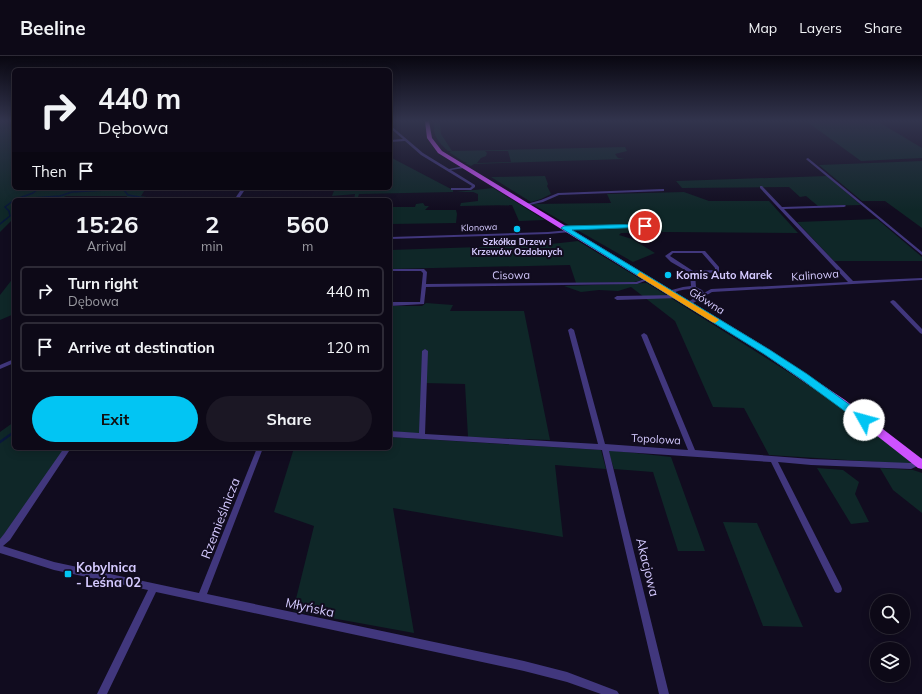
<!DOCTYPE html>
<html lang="en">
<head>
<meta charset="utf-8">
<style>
	:root { --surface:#0d0917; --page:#1b1724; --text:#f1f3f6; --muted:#9a9aa1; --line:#2d2a36; --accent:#02c5f3 }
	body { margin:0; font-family:Mulish,sans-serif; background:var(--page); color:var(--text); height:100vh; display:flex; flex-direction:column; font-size:15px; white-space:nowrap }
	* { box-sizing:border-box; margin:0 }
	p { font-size:13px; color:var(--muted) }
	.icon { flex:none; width:22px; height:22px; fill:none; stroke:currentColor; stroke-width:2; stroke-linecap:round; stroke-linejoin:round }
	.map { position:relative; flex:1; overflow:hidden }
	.drawer { position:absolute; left:12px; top:142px; width:380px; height:252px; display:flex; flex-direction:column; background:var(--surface); border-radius:6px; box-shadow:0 2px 10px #0003,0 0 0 1px var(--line) }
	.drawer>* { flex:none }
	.guide { position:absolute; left:12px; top:12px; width:380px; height:122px; border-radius:6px; box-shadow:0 2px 10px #0003,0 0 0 1px var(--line); background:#0d0917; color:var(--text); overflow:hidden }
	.buttons { position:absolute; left:870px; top:538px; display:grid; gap:8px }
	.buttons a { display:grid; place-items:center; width:40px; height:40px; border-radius:50%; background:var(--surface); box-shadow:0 2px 10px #0003,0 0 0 1px var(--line); font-size:20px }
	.pin { position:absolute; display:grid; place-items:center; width:34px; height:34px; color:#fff; margin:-17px; border:2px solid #fff; border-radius:50%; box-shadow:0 1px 4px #0007 }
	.me { position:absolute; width:44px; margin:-22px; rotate:308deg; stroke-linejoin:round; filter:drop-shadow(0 0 3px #0008) }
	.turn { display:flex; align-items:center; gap:14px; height:84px; padding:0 20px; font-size:18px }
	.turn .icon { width:52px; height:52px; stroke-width:2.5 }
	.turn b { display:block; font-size:28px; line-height:34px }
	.then { display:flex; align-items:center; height:38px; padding:0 20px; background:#0003; gap:8px; font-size:15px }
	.eta { display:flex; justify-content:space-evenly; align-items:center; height:68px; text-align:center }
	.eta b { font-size:24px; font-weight:700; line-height:28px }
	.cta { display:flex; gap:8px; margin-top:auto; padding:8px 20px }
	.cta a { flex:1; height:46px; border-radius:24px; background:var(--accent); color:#111; font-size:16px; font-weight:700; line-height:46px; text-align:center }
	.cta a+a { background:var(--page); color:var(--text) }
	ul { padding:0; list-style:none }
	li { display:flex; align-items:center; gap:12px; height:50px; margin:0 8px 6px; padding:0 12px; border:2px solid var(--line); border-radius:6px }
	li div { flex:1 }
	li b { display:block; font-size:15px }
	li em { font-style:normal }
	header { display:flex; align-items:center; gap:24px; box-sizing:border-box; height:56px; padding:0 20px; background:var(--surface); border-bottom:1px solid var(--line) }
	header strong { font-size:19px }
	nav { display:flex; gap:22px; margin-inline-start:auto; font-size:14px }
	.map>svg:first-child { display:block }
</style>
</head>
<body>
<header>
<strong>Beeline</strong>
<nav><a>Map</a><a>Layers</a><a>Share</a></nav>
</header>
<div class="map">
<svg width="922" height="638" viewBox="0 0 922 638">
	<rect width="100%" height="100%" fill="#110c1f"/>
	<g fill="#0f2728" fill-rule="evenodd">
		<path d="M0,65H5L14,74V132H146L141,140L163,144H126L127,140H66L57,144H14V162L0,176Z"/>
		<path d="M434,65L440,66L441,78L452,95L625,91L627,95L615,98L618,102L625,103L474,108L471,110L465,107L467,106H464L449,96L452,95H448C438,86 432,79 434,65ZM485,95H508L511,106L477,107L481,102L486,100L487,97Z"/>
		<path d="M806,65H877L922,92V102L861,105Z"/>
		<path d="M390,101L453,134V136L359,138L357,144H354L355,138L332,140L335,132H390Z"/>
		<path d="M922,105V172L885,145H862L819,109Z"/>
		<path d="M545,120L548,128L547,130L551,138L541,143L531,146L491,121Z"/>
		<path d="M827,120L861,149L818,150L806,140L800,141L789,131L682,132L676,125Z"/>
		<path d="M493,132L545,164L519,165L512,149L460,150L461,147L478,145V138L473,136H456Z"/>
		<path d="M684,136L709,145H769L798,177L665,176L621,177L619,179L632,183L655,197L633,206L532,148L611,147L607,138Z"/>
		<path d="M243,141H300L298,144H238Z"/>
		<path d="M423,147L425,150H429L425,154H456L457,158L456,167L391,168L390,181V151H415L416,148Z"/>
		<path d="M877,163L922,201V205H834L797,166Z"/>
		<path d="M578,185L642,224L634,226L576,227L570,209L390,213V194L542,189Z"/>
		<path d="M14,221V258L0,264V239Z"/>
		<path d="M647,227L820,336L907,401L910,406V408L769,399L744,352L713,351L675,265L631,231L618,235L599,234L581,236L564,230Z"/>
		<path d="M426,247L453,249L450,255H524L550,384L468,381L465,328L424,327L422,378L390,375V250H422Z"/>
		<path d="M14,366V392H65L0,484V376Z"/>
		<path d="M390,381L601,394L606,413L555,409L563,481L393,452L414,577L293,555L314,470L274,456L294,392H390Z"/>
		<path d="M608,394L671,401L705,495H678L653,416L614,413Z"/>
		<path d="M817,412L843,414L859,426L855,438L869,466L851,468Z"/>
		<path d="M880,412L913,414L922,417V457L893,434Z"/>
		<path d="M723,466L757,467L803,571L763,570Z"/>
	</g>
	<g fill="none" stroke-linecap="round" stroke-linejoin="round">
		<g stroke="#09173b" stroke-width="1">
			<path d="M38,133L39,132"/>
			<path d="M120,133H123"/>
		</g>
		<g stroke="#09173b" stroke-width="1.5">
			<path d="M19,142L33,137L39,132"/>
			<path d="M17,143L60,140L72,136L123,133L128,139L156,144"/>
			<path d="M0,168L10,160L9,155L5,151L14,144"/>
		</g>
		<path stroke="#09173b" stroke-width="2.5" d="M0,386L14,376"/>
		<g fill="#41377d" fill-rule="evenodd">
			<path d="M390,69L423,97L449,113L464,110V112L451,114L475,129V131L471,134H451V132H470L472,130L421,99L405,85L390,86V84L403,83L390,72Z"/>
			<path d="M808,102L922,196V199L807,104L806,103Z"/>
			<path d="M760,130H762L782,151L845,149L846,150L844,151L784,153L853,225L922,222V224L712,236L688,250L686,249L685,248L686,247L700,239C692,229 680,234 670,238L668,237V235L683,231L691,230L690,217L671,206L665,200L672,195H705L719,211V216L695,218L696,231L702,234L704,237L711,233L848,226L760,132ZM673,197H702L715,212V214L693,215L670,200Z"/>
			<path d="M242,132H246L238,144H234Z"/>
			<path d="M663,133H664V135L559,139L543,146L525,150L523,149L541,144L558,137Z"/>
			<path d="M645,169L647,170L646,171L564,173L562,172L564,171Z"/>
			<path d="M569,174L571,175V176L548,178L390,183V181L548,176Z"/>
			<path d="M390,213H424L427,216L426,228L636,226L648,222L650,223L637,228L426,231L424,248L390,250V246H420L423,217L421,215H390Z"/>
			<path d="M677,239L679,240V242L617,244L614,242L617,240Z"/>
			<path d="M893,244L895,245L922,273V278L920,277L891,247L890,246L891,245Z"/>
			<path d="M571,272L574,274L605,388L688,394L641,279L644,277L647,279L695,394L811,403L910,407L922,402V408L911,413L811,409L778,406L841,530L842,533L841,536L838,537L835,536L771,406L609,395L669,638H659L602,394L390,381V375L419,377L422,295L425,293L428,295L425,378L598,388L568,274Z"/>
			<path d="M14,303V307L0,313V309Z"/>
			<path d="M64,392H71L10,484L3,490L54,506L199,537L257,392H263L207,538L524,605L567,616L617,635L619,638H601L567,626L524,615L156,536L107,638H97L148,534L54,514L0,497V483L4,478Z"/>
		</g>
		<path fill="#cd52fe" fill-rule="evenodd" d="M425,65H429L432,82L442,95L770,294L845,344L922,403V413L918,412L839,350L764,298L438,97L427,82Z"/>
	</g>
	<linearGradient id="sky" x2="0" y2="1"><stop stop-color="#090711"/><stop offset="0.42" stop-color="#32344d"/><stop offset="1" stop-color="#32344d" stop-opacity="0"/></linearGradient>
	<rect width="922" height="154" fill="url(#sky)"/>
	<path fill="#02c5f3" stroke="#01809e" d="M645,168H647V171L572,174L770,294L807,318L868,362L869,364L868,367H861L801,323L764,298L561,172L564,170Z"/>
	<path fill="#f59e0b" d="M640,216L718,263L719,264L715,267L712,266L638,220L637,219Z"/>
	<g fill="#02c5f3" stroke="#110c1f" stroke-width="1.5">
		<circle cx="517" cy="173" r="4"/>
		<circle cx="668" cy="219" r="4"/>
		<rect x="64" y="514" width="8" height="8" rx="2"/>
	</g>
	<g text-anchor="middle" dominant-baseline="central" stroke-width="4" stroke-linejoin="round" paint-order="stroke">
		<g font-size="9" fill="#d5caff" stroke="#110c1f">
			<text transform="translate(479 171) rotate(-2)">Klonowa</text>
		</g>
		<g font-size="9" font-weight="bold" fill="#d5caff" stroke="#110c1f">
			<text x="517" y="185">Szkółka Drzew i<tspan x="517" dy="10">Krzewów Ozdobnych</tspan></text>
		</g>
		<g font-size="11" fill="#d5caff" stroke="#110c1f">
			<text transform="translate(511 219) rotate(-1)">Cisowa</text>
			<text transform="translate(815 219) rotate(-4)">Kalinowa</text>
			<text transform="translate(707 245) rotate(32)">Główna</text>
			<text transform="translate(656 383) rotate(3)">Topolowa</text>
		</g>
		<g font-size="11" font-weight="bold" fill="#d5caff" stroke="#110c1f" text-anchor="start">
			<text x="676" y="219">Komis Auto Marek</text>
		</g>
		<g font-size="13" fill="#d5caff" stroke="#110c1f">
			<text transform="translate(220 462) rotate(-69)">Rzemieślnicza</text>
			<text transform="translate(648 511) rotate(76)">Akacjowa</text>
			<text transform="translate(310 551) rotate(12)">Młyńska</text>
		</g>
		<g font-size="13" font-weight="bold" fill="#d5caff" stroke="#110c1f" text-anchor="start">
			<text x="76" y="511">Kobylnica<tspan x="76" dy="15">- Leśna 02</tspan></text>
		</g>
	</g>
</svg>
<div class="buttons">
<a><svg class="icon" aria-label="search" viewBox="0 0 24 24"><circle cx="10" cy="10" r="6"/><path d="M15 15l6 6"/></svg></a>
<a><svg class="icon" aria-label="layers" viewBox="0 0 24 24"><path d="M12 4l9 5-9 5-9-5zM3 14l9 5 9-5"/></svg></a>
</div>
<div class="pin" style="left:645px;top:170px;background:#d93025"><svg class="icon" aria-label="arrive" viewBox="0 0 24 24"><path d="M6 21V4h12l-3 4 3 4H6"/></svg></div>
<svg class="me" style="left:864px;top:364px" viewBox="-20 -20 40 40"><circle r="19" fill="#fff"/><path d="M0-13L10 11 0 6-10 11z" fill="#02c5f3"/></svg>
<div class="guide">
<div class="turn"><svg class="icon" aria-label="right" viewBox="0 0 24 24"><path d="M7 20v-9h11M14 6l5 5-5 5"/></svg><div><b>440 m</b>Dębowa</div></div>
<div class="then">Then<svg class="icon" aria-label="arrive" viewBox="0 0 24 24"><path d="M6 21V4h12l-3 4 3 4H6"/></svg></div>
</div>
<section class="drawer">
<div class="eta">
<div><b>15:26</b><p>Arrival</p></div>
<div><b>2</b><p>min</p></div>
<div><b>560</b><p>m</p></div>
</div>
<ul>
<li><svg class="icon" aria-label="right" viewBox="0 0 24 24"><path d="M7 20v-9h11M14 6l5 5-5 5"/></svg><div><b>Turn right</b><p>Dębowa</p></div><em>440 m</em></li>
<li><svg class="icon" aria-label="arrive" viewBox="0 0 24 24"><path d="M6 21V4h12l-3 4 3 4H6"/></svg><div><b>Arrive at destination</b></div><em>120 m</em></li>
</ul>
<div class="cta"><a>Exit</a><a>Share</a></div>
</section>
</div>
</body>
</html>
